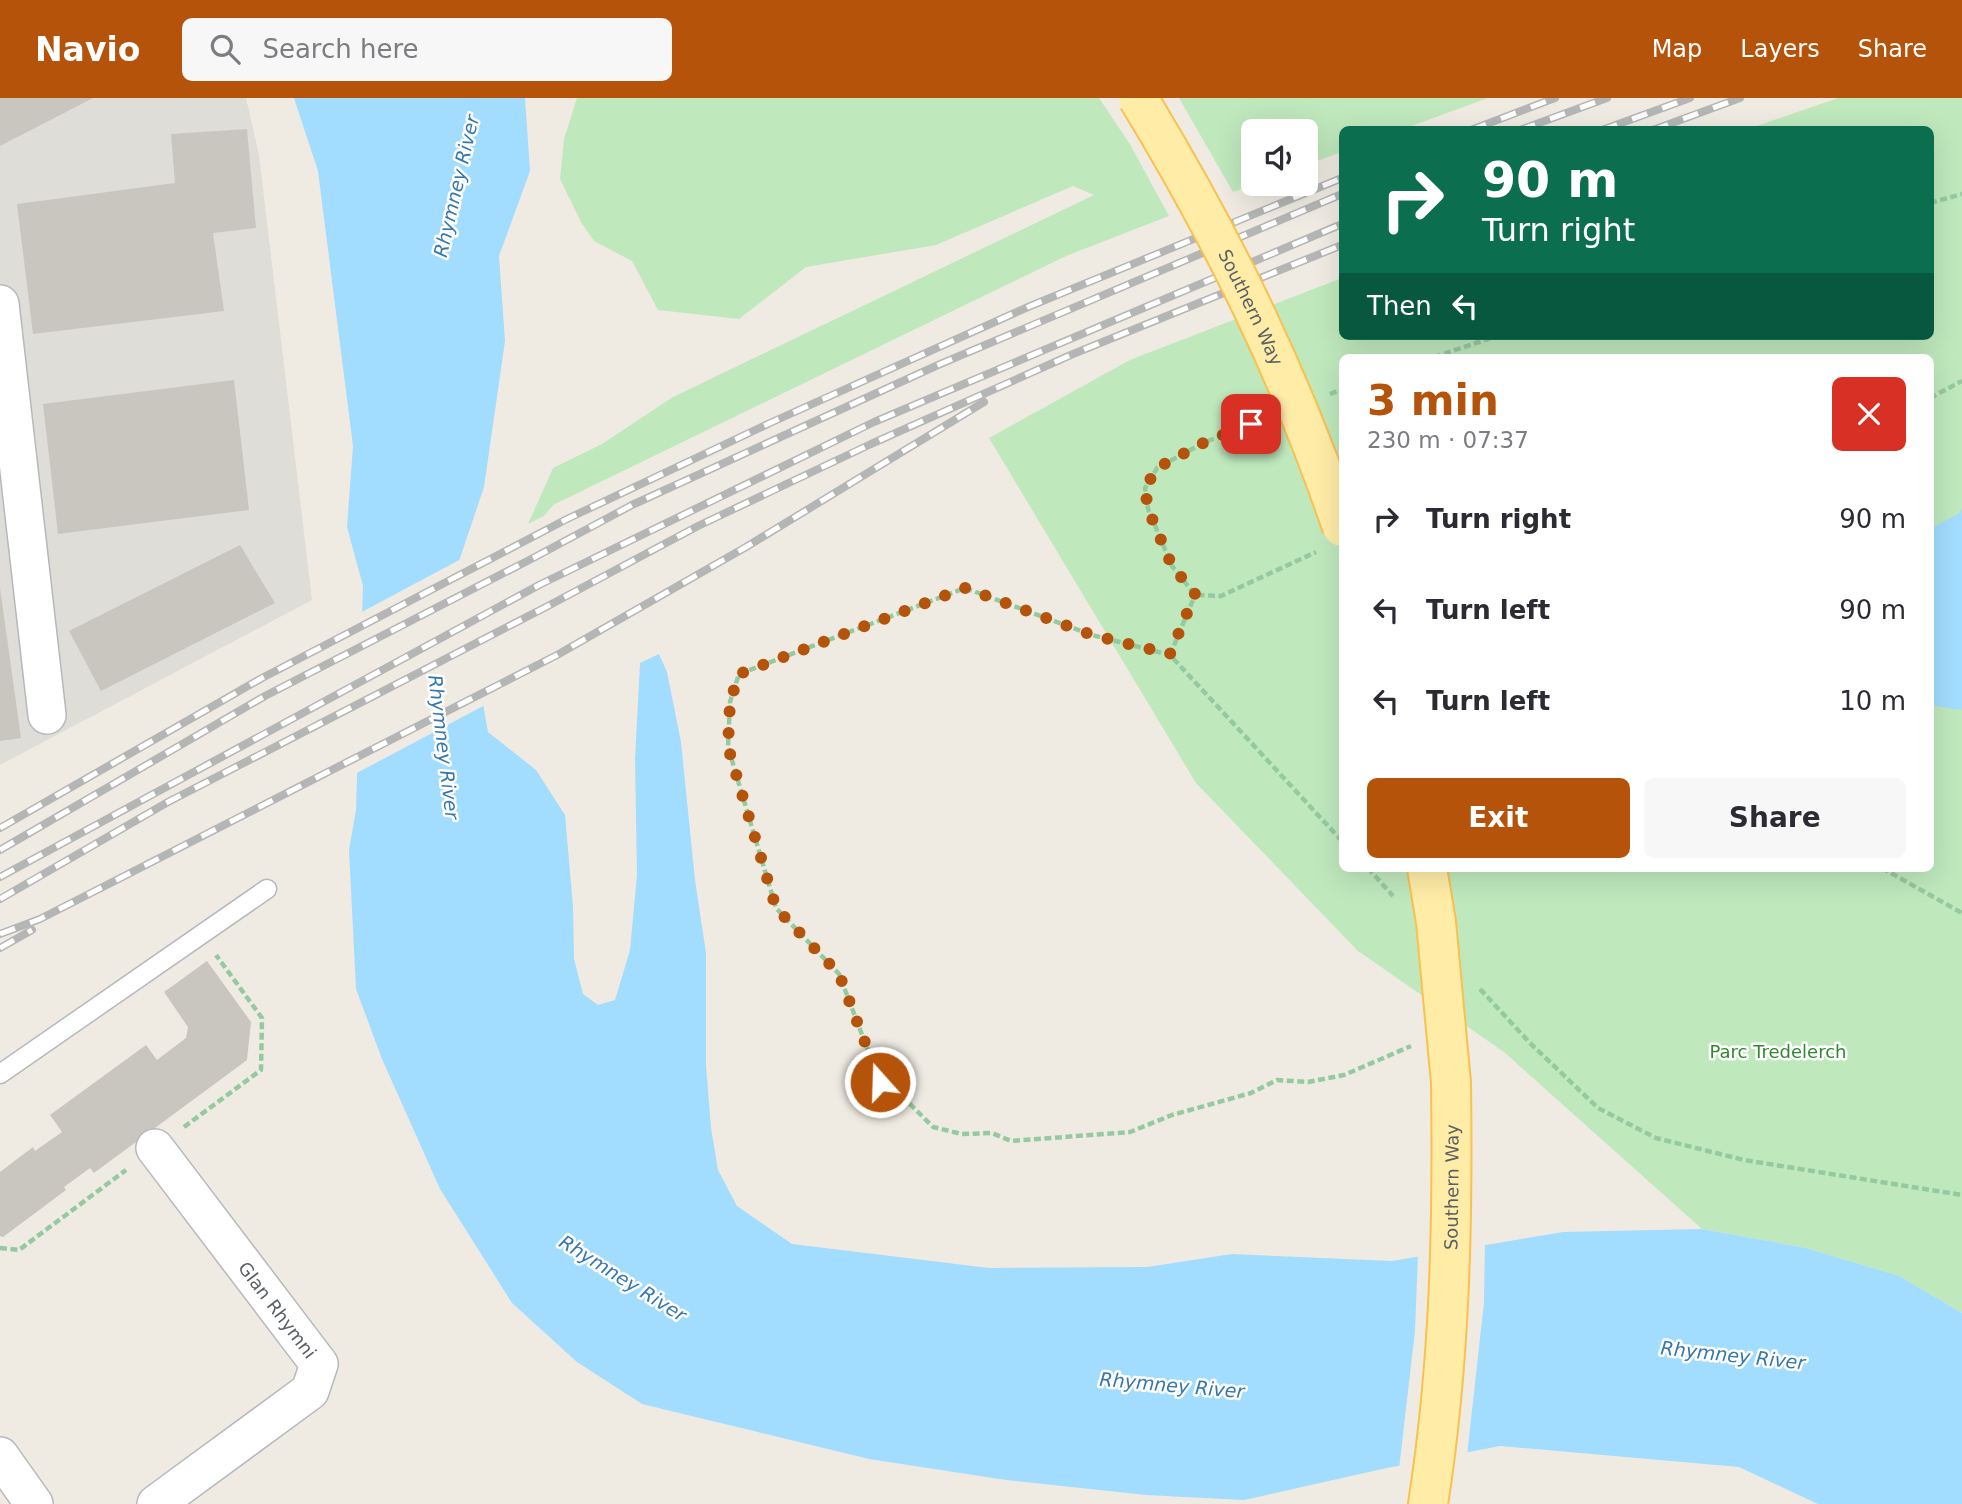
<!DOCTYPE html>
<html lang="en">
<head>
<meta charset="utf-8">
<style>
	:root { --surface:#fff; --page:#f7f7f7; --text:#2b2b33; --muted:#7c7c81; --accent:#b45309 }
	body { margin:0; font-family:"DejaVu Sans",sans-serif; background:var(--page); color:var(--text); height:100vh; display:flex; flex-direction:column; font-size:26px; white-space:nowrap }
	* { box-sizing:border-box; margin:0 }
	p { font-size:23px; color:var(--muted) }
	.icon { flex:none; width:38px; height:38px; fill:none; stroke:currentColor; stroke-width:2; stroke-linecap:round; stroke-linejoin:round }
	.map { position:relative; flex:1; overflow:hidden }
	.side { position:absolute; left:1339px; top:256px; width:595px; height:518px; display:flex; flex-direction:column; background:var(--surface); border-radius:10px; box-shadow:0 7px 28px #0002 }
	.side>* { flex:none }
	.banner { position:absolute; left:1339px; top:28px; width:595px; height:214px; border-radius:10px; box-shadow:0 7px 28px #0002; background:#0b6e4f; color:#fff; overflow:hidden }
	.controls { position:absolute; left:1241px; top:21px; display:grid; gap:14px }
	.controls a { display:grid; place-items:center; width:77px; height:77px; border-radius:10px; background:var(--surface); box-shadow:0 7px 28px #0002; font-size:35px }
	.pin { position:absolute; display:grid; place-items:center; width:60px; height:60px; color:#fff; margin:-30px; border-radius:14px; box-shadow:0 4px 10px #0006 }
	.me { position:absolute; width:77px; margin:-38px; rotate:340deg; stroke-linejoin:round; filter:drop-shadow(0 0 5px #0008) }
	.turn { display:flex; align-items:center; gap:24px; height:147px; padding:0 28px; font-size:32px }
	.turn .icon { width:91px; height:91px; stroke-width:2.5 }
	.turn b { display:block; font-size:49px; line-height:60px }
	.then { display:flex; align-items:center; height:66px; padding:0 28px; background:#0003; gap:14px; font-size:26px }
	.round { display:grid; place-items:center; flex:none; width:74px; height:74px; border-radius:10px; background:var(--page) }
	.overview { display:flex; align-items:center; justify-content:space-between; height:119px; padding:0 28px }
	h1 { font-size:42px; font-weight:700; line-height:52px; color:var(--accent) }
	.button { display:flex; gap:14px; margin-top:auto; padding:14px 28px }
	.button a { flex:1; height:80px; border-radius:10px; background:var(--accent); color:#fff; font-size:28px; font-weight:700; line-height:80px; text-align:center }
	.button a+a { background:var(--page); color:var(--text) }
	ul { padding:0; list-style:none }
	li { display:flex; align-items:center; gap:21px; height:91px; padding:0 28px }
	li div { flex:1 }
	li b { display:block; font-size:26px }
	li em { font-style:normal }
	header { display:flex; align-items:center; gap:42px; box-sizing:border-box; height:98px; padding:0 35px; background:var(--accent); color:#fff }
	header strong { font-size:33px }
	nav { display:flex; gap:38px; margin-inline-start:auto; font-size:24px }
	.search { width:490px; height:63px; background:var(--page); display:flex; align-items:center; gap:18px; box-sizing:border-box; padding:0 24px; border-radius:10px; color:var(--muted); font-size:26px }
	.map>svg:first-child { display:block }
</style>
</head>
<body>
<header>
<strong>Navio</strong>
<div class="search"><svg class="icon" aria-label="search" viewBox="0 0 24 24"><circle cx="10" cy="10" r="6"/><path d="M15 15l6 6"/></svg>Search here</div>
<nav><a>Map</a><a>Layers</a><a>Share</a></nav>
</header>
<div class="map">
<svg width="1962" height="1406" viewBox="0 0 1962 1406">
	<rect width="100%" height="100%" fill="#efebe2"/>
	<path fill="#dfddd7" d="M0,0H246L259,57L312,502L0,667Z"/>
	<g fill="#bfe8bd" fill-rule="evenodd">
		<path d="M577,0H1099L1131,48L1169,118L1066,158L553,407L544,418L528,426L553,370L602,346L673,299L1094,97L1073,88L936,147L806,169L739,221L658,212L632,163L594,143L581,124L560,81L564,41Z"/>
		<path d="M1179,0H1488L1403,31L1342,32V54L1306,67V33H1253V86H1255L1233,94Z"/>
		<path d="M1838,0H1962V1215L1899,1178L1806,1150L1702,1131L1504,954L1358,853L1196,685L989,340L1130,262L1342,180V238H1930V32L1748,31ZM1342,259H1930V770H1342Z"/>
	</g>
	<g fill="#a2dcff">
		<path d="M294,0H525L530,73L499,158L505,243L484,389L458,466L488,634L536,672L565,717L573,808L574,861L583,896L598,907L615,902L630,852L637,777L635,661L640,565L659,556L667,574L681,644L695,782L706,855V967L711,1030L718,1072L737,1108L792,1146L989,1170L1147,1169L1232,1156L1392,1163L1563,1134L1702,1131L1806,1150L1899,1178L1962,1215V1406H1818L1739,1369L1500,1348L1382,1371L1244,1402L1146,1397L1006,1382L869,1361L642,1306L577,1264L512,1205L440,1091L382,961L356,891L349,752L356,712L363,488L347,429L353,348L318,73Z"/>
		<path d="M1962,411V612L1930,607V431L1958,416Z"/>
	</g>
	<g fill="#efebe2">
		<path d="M463,460L461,467L487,606L353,677L358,516Z"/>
		<path d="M1485,1144L1484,1204L1467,1358L1399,1371L1415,1233L1418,1155Z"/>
	</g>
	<g fill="#c9c6bf">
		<path d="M0,0H93L0,48Z"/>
		<path d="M247,31L256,130L213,135L224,213L33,236L17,106L175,85L171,36Z"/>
		<path d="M234,282L249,412L58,436L43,306Z"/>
		<path d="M240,447L275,505L101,593L69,533Z"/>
		<path d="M0,490L21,640L0,643Z"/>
		<path d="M207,863L251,924L247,962L94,1075L90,1070L64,1089L66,1092L3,1139L0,1138V1074L33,1049L35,1053L62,1034L50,1017L146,947L157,962L186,940L188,929L164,894Z"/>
	</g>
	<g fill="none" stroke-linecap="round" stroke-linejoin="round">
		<defs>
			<path id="lane" d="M0,976L267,791"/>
			<g id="street">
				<path d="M0,206L47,617"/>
				<path id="s1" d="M155,1050L319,1266L310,1293L156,1406"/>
				<path d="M0,1358L34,1406"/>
			</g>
			<g id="primary">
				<path id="s2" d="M1428,1406C1450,1266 1453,1126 1451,985"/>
			</g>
		</defs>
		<use href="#lane" stroke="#b5b9be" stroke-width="21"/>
		<use href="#street" stroke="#b5b9be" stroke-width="40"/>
		<use href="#primary" stroke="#fac14f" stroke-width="42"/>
		<g stroke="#95caa1" stroke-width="4.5" stroke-dasharray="7 3.5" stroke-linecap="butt">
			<path d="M1930,105L1962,96"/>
			<path d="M1434,259L1497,238"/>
			<path d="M1330,296L1342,291"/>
			<path d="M1930,300L1962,283"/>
			<path d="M1263,322L1205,344L1157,370L1145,390L1148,411L1172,468L1195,497L1221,498L1316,454"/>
			<path d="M1170,557L1195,497"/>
			<path d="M1342,743L1170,557L1092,537L965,490L739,576L730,604L728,649L776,810L839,876L880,984L911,1007L933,1029L962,1036L992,1035L1011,1043L1130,1034L1172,1017L1251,995L1277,982L1308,984L1344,977L1411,948"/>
			<path d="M1368,770L1393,798"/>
			<path d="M1882,770L1962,815"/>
			<path d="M1480,891L1530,945L1598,1010L1656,1040L1744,1062L1962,1097"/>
			<path d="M184,1029L261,972L262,920L216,857"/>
			<path d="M0,1150L19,1152L126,1072"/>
		</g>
		<use href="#lane" stroke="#fff" stroke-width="18"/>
		<use href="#street" stroke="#fff" stroke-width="37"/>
		<use href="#primary" stroke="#ffeca7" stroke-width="38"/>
		<defs>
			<g id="rail">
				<path d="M1471,32L1555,0"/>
				<path d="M1520,32L1607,0"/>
				<path d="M1602,32L1690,0"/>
				<path d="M1653,32L1740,0"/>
				<path d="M0,730L262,580L567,421L770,325L1028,209L1342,80"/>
				<path d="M0,752L265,598L535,459L632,407L938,267L1342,96"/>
				<path d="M0,779L541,486L874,324L1342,126"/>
				<path d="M0,801L168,704L546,509L698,428L871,346L1073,256L1342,147"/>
				<path d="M0,836L40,821L557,557L746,449L984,304"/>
				<path d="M0,850L32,832"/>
			</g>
		</defs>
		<use href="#rail" stroke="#b4b5b5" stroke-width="8"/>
		<use href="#rail" stroke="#fff" stroke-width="5" stroke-dasharray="16" stroke-linecap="butt"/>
		<defs>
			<g id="primary-bridge">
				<path id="s3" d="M1138,0C1222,138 1290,276 1342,429"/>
				<path d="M1427,770L1436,824L1451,985"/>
			</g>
		</defs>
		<use href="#primary-bridge" stroke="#fac14f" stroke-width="42" stroke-linecap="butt"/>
		<use href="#primary-bridge" stroke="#ffeca7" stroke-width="38"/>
	</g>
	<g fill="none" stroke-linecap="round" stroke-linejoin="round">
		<path stroke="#b45309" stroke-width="12" stroke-dasharray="0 21.6" d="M880,984L839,876L776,810L728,649L730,604L739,576L965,490L1092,537L1170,556L1195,496L1172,468L1148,411L1145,390L1157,370L1205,344L1251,326"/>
	</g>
	<g text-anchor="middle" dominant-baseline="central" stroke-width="5" stroke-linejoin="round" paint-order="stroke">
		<g font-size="18" fill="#5b5f64" stroke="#fff">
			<text stroke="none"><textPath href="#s3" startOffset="238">Southern Way</textPath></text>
			<text stroke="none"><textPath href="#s2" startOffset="318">Southern Way</textPath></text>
			<text stroke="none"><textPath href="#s1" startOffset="203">Glan Rhymni</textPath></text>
		</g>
		<g font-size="18" fill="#30872f" stroke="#fff">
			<text x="1778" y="953">Parc Tredelerch</text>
		</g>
		<g font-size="19" font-style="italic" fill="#3678ae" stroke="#fff">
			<text transform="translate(456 88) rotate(-77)">Rhymney River</text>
			<text transform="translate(444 649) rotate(83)">Rhymney River</text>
			<text transform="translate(623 1180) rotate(32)">Rhymney River</text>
			<text transform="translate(1733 1257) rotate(6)">Rhymney River</text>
			<text transform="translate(1172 1287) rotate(5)">Rhymney River</text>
		</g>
	</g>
</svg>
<div class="controls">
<a><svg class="icon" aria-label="sound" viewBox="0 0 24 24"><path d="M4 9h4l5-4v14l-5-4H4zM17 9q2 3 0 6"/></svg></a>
</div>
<div class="pin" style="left:1251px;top:326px;background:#d93025"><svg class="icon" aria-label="arrive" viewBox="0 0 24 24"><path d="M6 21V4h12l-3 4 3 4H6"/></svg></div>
<svg class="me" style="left:880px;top:984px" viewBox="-20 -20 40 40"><circle r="17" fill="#b45309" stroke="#fff" stroke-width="3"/><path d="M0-11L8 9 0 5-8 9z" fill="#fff"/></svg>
<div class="banner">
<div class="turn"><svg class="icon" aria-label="right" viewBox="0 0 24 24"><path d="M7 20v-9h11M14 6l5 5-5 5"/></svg><div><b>90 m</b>Turn right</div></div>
<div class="then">Then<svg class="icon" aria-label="left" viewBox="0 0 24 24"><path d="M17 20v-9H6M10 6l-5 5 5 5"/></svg></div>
</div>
<section class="side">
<div class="overview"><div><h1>3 min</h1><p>230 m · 07:37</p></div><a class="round" style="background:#d93025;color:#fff"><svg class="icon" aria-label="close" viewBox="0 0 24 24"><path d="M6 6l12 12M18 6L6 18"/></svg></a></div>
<ul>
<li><svg class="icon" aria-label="right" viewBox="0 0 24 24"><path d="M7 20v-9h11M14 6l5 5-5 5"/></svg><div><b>Turn right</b></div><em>90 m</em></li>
<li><svg class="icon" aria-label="left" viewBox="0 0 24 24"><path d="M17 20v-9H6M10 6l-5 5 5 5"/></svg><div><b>Turn left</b></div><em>90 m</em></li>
<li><svg class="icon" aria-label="left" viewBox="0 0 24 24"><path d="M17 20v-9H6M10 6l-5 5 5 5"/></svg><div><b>Turn left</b></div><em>10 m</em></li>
</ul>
<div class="button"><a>Exit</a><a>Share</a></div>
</section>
</div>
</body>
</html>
